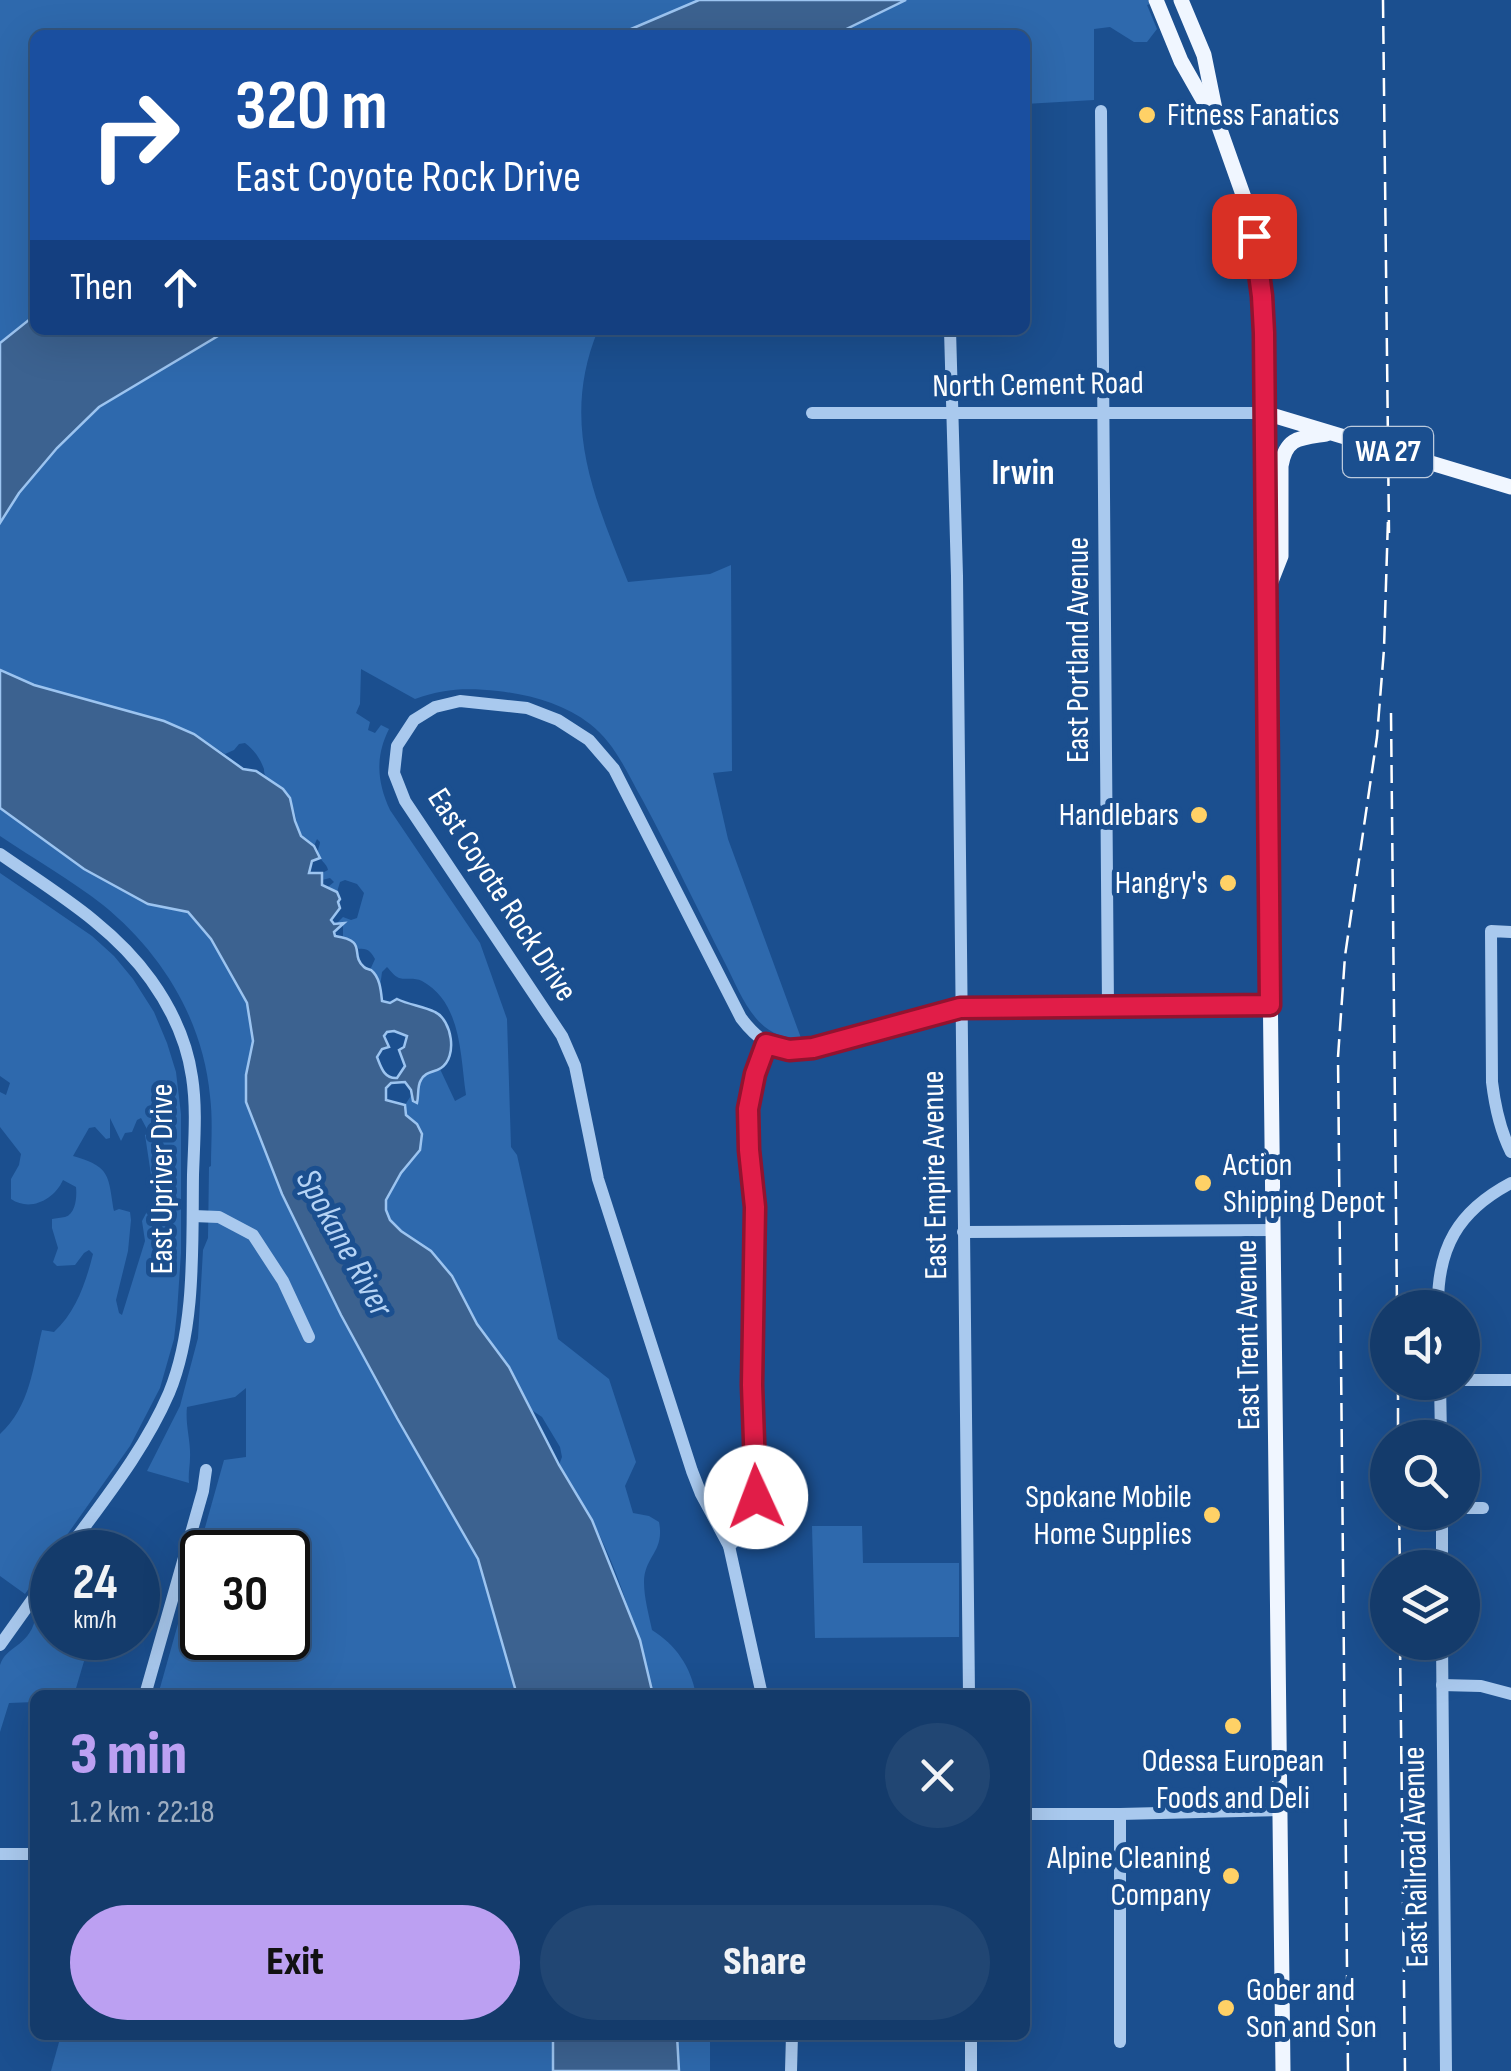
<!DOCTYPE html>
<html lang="en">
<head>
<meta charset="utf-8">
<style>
	:root { --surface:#143b6b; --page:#214673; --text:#f1f3f6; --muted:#9dadc1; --line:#33557e; --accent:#bca0f2 }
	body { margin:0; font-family:"Sofia Sans Condensed",sans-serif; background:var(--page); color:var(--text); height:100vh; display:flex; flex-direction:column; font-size:38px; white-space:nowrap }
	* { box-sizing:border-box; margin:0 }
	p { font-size:32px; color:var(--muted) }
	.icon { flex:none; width:55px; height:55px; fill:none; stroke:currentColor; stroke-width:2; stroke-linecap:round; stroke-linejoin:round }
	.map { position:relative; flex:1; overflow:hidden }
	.side { position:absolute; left:30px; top:1690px; width:1000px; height:350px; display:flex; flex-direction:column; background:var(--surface); border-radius:15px; box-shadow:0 10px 40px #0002,0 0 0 2px var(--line) }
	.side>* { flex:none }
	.banner { position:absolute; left:30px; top:30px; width:1000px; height:305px; border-radius:15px; box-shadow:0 10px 40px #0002,0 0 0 2px var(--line); background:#1a4fa0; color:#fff; overflow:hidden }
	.fabs { position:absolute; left:1370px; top:1290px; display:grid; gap:20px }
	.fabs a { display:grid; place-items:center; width:110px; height:110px; border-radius:50%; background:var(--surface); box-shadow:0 10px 40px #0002,0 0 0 2px var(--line); font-size:50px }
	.speed { position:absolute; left:30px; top:1530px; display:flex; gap:20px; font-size:50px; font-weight:700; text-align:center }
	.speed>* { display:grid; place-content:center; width:130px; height:130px; border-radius:50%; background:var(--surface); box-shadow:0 10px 40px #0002,0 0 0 2px var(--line); line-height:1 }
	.speed small { font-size:25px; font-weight:400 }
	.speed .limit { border:5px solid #111; border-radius:15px; background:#fff; color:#111 }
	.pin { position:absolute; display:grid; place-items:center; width:85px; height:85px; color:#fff; margin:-42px; border-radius:20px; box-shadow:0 5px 15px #0006 }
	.me { position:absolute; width:110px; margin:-55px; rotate:358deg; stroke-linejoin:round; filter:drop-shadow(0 0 8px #0008) }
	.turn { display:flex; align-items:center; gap:35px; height:210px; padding:0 40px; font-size:45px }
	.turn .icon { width:130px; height:130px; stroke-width:2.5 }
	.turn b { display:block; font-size:70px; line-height:85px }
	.then { display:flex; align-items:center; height:95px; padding:0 40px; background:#0003; gap:20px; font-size:38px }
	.round { display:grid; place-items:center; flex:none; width:105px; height:105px; border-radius:52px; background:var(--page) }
	.head { display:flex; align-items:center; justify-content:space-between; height:170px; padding:0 40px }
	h1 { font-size:60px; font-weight:800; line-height:75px; color:var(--accent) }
	.primary-button { display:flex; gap:20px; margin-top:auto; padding:20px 40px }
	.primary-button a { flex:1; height:115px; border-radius:60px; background:var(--accent); color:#111; font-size:40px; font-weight:800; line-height:115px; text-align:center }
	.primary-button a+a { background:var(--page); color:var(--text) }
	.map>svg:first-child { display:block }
</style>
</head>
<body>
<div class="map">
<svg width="1511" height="2071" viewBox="0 0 1511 2071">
	<rect width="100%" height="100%" fill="#1b4f8f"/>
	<g fill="#2e69ad" fill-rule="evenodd">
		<path d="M0,0H699L617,35H35V315L0,343Z"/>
		<path d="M906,0H1148L1150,4L1147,5L1157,29L1147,42H1134L1110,27L1094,29V100L1025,104V35H834Z"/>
		<path d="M228,330H598C560,422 594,497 628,582L710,574L731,565L732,771L713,773L728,839L801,1038C788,1038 776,1036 765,1027C746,1012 736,984 725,963C697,908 671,853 642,799C627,773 615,743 590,724C564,704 531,695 498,691C467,688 445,688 415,699L361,669L360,704L356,713L370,722L368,730L375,733L381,725L389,729C375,757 377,782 390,810L480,943L507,1019L511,1147L517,1155L558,1339L609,1379L636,1462L625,1486L633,1513L649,1516L659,1522C665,1552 644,1556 644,1582C644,1598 649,1615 652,1630C676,1645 691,1667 696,1695H653C639,1637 619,1571 591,1518C581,1500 569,1482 559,1465L562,1457L560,1447L542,1417L530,1409L509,1367L477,1324L452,1276L430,1251L401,1231L390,1220L386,1210V1200L401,1173L420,1150L417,1124L406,1115L405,1105L412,1094L413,1101L419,1096C418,1080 423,1072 440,1069L455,1101L466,1095C460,1055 462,1003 422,981C414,977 406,980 399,978C394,976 391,971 387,967L382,972L380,987L376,975L370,970L375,959C371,952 368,948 359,949L352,941L343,937V924L337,923L343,917L351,920L357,918L364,893L357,884L345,880L340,882L337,892L328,887L334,882L330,878L322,880V873L328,870C327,863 317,859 318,851C318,848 320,845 320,842L317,839L314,846C291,828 301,827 292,805C285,788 273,788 266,777C264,774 264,771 264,769C260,758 254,750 245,743L239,744L234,750L225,754L194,734L34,685L0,670V523L19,493L57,448L99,407Z"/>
		<path d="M0,808L84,869L148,904L188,912L211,939L247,1003L253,1041L246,1075V1102L282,1194L341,1315L397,1418L478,1559L517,1695H158L224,1460L246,1457V1388L235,1397L187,1407C185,1425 191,1441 190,1458C190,1466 188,1474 189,1483L147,1471L180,1406L198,1338L203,1250L208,1238L209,1167L211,1166C211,1143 213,1120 210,1096C203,1020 162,953 103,905C71,880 34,859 0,836ZM202,1552H288V1638H202Z"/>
		<path d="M0,873L92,936L114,956L133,979L154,1012L167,1043L176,1072L181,1114V1253L177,1312L174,1339L160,1388L130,1446L25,1594L0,1576V1434C30,1407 33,1367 42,1330L54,1332C76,1312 86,1282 93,1254L89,1250L84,1253L75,1265L57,1266L53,1262L58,1248L52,1228V1219C56,1218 61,1218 65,1217C76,1214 77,1196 76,1187L63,1180C54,1200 30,1212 11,1199V1179L19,1165L21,1154L0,1127V1092L6,1095L10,1083L0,1076ZM110,1118L121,1141L125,1133L132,1132L137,1120L141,1118L149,1133L145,1135L153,1188V1200L142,1221L145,1241L122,1315L119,1313L116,1300L128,1251L131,1220L130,1212L119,1209L114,1211C108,1175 111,1167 73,1156L89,1128L95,1127L106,1139L110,1138Z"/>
		<path d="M812,1526H862L863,1563H959V1637L815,1638Z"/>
		<path d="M52,1596V1638H80L90,1641L74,1695H35V1702L9,1703L0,1732C0,1718 0,1675 0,1665C6,1646 28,1647 35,1620Z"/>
		<path d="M61,2035H553V2071H51Z"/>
		<path d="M677,2035H710V2071H679Z"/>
	</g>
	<g fill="#3c6290" stroke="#9cc4f0" stroke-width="2.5" fill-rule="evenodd">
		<path d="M699,0H906L834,35H617Z"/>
		<path d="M35,315V330H228L99,407L57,448L19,493L0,523V343Z"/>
		<path d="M0,670L34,685L164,721L194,734L243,769L256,771L283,789L290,798L295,821L301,836L314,846L320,858L312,861L309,873H322V885L337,892L340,899L338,902L340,908L331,920L334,924L344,923L334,932L335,936C369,941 349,954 364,967C366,969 369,969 371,970C380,977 381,991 382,1001L390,1003L397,999C409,1005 423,1006 435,1012C452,1020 458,1057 441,1068C433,1073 426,1071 421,1080C417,1086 419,1095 417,1103L413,1101L411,1090L405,1082L391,1083L386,1088V1100L405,1105L406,1115L417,1124L422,1134L420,1150L401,1173L386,1200V1210L390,1220L401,1231L431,1251L452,1276L477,1324L509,1367L559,1465L592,1520L640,1640L653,1695H517L478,1559L397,1418L341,1315L282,1194L246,1102V1075L253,1041L247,1003L211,939L188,912L148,904L84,869L0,808ZM394,1031L407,1036L404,1047L399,1050L405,1066L397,1078C384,1079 381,1067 377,1057L382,1049L389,1047L384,1036L387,1032Z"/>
		<path d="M553,2035H677L679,2071H553Z"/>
	</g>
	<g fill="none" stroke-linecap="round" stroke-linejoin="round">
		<g stroke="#a9c9ee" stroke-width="12">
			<path d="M1101,111L1108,1008"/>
			<path d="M950,330L957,576L969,1695"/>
			<path d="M812,413H1265"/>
			<path d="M0,854C53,891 113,926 151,980C171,1008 187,1042 192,1077C197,1109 194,1143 193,1175C192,1245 196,1328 169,1393C144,1451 103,1501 66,1552"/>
			<path d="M1511,932L1491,931L1492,1082C1495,1107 1500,1130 1511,1152"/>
			<path d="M193,1216L219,1217L253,1235L283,1281L309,1337"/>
			<path d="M963,1232L1274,1230"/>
			<path d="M1438,1308C1437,1248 1458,1211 1511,1183"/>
			<path d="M1462,1380H1511"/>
			<path d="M1440,1382L1441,1438"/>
			<path d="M1462,1508H1483"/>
			<path d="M729,1546L750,1528L756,1518L753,1385L755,1207L749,1149L748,1109L755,1073L765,1044"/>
			<path d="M1442,1568V1512"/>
			<path d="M1442,1642L1446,2071"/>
			<path d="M0,1645L52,1572"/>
			<path d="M1442,1685L1481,1686L1511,1694"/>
			<path d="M145,1695L203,1491L206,1470"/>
			<path d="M762,1695L729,1546L701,1494L692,1471L598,1179L575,1066L562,1036L405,801L394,773L397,746L414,720L435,707L460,701L527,708L558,720L589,740L614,769L741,1018C763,1047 777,1050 813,1048L960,1008L1270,1005"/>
			<path d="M1025,1814H1120L1281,1810"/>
			<path d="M0,1854H35"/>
			<path d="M1120,2042V1814"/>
			<path d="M791,2071L792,2035"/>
			<path d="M971,2071V2035"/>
		</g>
		<g stroke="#f0f6ff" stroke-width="15">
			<path d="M1156,0L1181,61L1210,112"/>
			<path d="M1181,0L1204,55L1218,124L1247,206L1256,250L1262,295L1283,2071"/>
			<path d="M1265,413L1511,487"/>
			<path d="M1270,584L1281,556V466C1286,437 1300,438 1326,434"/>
		</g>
		<g stroke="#fff" stroke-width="2.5" stroke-dasharray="18 8" stroke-linecap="butt">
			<path d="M1383,0L1389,533"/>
			<path d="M1391,713L1397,1308"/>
			<path d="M1398,1382V1438"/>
			<path d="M1399,1512L1400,1568"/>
			<path d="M1400,1642L1405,2071"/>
			<path d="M1348,2071L1338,1057L1345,956L1377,737L1384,649L1388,519"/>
		</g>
	</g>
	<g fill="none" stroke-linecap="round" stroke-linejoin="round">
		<defs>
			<path id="route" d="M756,1497L752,1385L755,1207L749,1150L748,1109L755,1074L766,1044L789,1050L813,1048L960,1008L1270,1005L1264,333L1262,296L1254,236"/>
		</defs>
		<use href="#route" stroke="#92132f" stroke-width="25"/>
		<use href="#route" stroke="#e11d48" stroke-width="18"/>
	</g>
	<g fill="#ffd166" stroke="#1b4f8f" stroke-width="4">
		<circle cx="1147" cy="115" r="10"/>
		<circle cx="1199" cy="815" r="10"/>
		<circle cx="1228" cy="883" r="10"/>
		<circle cx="1203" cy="1183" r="10"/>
		<circle cx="1212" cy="1515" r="10"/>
		<circle cx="1233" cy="1726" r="10"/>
		<circle cx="1231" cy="1876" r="10"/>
		<circle cx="1226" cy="2008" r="10"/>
	</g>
	<g text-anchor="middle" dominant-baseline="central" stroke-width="10" stroke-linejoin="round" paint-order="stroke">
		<rect fill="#1b4f8f" stroke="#bbcadd" stroke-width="2.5" x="1343" y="427" width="90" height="50" rx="8"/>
		<g font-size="30" font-weight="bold" fill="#fff">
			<text x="1388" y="452">WA 27</text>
		</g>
		<g font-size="32" fill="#fff" stroke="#1b4f8f" text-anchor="end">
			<text x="1167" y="115" text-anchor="start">Fitness Fanatics</text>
			<text x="1179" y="815">Handlebars</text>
			<text x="1208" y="883">Hangry's</text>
			<text x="1223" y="1165" text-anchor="start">Action<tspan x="1223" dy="37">Shipping Depot</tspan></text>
			<text x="1192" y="1497">Spokane Mobile<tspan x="1192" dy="37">Home Supplies</tspan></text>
			<text x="1233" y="1761" text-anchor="middle">Odessa European<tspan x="1233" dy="37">Foods and Deli</tspan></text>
			<text x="1211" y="1858">Alpine Cleaning<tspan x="1211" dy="37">Company</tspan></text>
			<text x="1246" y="1990" text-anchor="start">Gober and<tspan x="1246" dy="37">Son and Son</tspan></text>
		</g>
		<g font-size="32" fill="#fff" stroke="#1b4f8f">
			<text transform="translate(1038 385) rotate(-1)">North Cement Road</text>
			<text transform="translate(1078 650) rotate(-90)">East Portland Avenue</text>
			<text transform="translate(502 895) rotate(57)">East Coyote Rock Drive</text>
			<text transform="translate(935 1175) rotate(-91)">East Empire Avenue</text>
			<text transform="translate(162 1179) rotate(-90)">East Upriver Drive</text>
			<text transform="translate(1248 1335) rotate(-91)">East Trent Avenue</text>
			<text transform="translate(1416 1857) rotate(-91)">East Railroad Avenue</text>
		</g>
		<g font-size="35" font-weight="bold" fill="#fff" stroke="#1b4f8f">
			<text x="1023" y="473">Irwin</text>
		</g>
		<g font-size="35" font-style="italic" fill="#b5d3f5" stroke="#1b4f8f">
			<text transform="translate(344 1243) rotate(61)">Spokane River</text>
		</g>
	</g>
</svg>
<div class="fabs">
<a><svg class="icon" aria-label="sound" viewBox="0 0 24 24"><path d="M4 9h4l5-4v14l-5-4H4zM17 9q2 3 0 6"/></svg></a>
<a><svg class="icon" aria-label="search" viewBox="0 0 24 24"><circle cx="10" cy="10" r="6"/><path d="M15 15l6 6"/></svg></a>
<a><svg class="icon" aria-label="layers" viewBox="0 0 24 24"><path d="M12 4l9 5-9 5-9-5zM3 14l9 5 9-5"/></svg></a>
</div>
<div class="speed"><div>24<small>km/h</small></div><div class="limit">30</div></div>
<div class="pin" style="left:1254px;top:236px;background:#d93025"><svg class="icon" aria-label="arrive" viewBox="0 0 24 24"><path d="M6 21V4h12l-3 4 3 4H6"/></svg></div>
<svg class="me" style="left:756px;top:1497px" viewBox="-20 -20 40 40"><circle r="19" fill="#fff"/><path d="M0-13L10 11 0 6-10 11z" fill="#e11d48"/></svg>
<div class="banner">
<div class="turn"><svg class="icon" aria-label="right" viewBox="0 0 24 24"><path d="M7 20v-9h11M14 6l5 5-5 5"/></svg><div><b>320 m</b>East Coyote Rock Drive</div></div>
<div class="then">Then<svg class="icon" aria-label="ahead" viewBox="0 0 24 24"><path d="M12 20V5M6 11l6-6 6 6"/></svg></div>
</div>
<section class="side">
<div class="head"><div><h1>3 min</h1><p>1.2 km · 22:18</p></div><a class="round"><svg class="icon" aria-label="close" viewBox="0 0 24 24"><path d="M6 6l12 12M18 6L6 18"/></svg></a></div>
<div class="primary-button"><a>Exit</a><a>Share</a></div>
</section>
</div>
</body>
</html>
